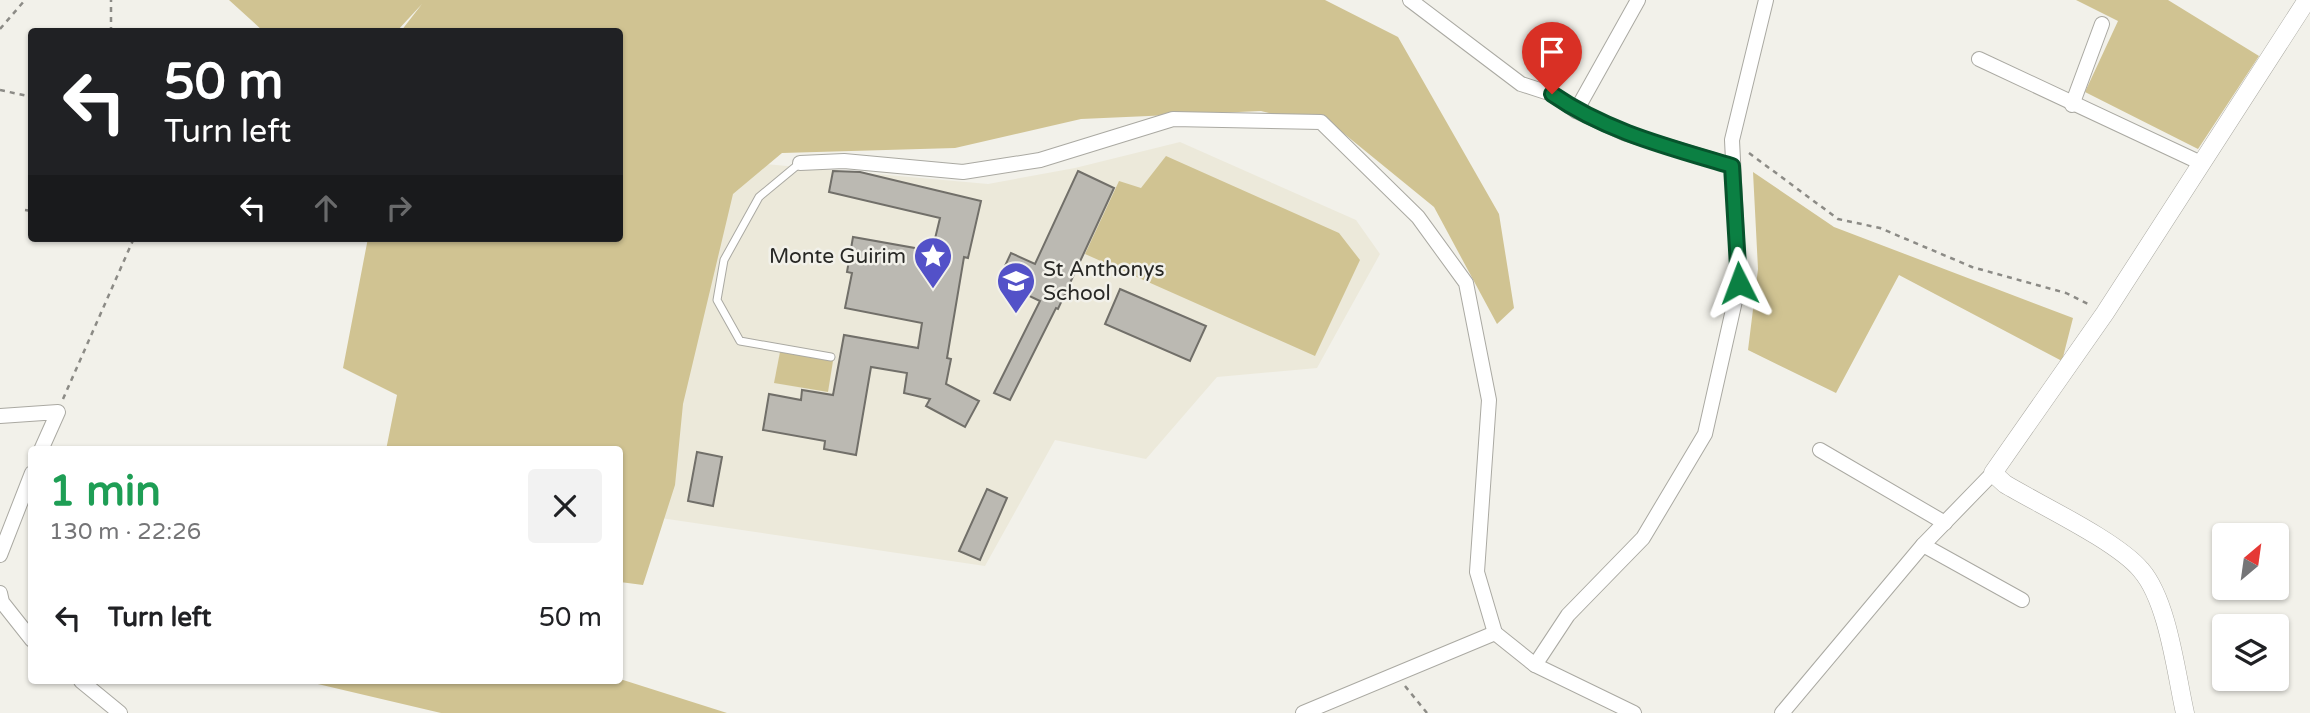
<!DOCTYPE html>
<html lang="en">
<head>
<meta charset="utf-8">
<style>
	:root { --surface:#fff; --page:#f2f2f2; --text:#202124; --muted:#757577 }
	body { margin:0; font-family:"Varela Round",sans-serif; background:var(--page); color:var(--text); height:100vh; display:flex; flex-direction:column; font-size:26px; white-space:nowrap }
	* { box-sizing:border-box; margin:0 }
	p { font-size:23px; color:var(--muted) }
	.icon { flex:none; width:38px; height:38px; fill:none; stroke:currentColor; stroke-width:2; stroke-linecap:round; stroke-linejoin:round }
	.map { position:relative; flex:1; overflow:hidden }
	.panel { position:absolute; left:28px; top:446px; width:595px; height:238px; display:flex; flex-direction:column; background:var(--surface); border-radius:7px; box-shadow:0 2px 5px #0004 }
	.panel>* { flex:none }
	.top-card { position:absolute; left:28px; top:28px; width:595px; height:214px; border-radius:7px; box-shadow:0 2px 5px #0004; background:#202124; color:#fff; overflow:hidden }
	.needle { width:46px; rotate:29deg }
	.fabs { position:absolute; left:2212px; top:523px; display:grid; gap:14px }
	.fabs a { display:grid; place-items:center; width:77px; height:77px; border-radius:7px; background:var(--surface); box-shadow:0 2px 5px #0004; font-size:35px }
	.pin { position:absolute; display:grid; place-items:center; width:60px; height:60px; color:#fff; margin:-72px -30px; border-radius:50% 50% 50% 0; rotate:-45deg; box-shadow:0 0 7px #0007 }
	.pin .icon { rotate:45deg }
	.me { position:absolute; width:77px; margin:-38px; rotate:357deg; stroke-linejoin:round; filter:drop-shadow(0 0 5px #0008) }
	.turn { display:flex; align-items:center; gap:24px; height:147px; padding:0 21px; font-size:32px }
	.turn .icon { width:91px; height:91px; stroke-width:2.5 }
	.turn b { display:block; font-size:49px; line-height:60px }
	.lanes { display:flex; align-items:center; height:66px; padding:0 21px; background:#0003; justify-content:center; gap:35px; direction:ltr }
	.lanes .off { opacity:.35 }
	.round { display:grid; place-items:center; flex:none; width:74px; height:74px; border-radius:7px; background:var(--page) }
	.headline { display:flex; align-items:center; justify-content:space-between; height:119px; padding:0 21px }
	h1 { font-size:42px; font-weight:700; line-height:52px; color:#1e9e55 }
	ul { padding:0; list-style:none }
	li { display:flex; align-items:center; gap:21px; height:105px; padding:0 21px }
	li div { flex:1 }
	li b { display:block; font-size:26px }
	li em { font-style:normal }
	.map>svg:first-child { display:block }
</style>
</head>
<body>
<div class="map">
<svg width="2310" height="713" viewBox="0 0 2310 713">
	<rect width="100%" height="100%" fill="#f2f1ea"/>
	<path fill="#ece9da" d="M1180,142L1356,220L1380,254L1317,368L1217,377L1146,459L1055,440L985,566L654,517L695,263L742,162L988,184L1075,168Z"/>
	<g fill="#d0c392">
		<path d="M229,0H1325L1398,37L1499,214L1514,308L1497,324L1434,207L1342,132L1261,111L1081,119L955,148L782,153L733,194L683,404L675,485L643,585L620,582V450H386L397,395L343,368L368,238H620V32L401,31L422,4L397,31H263Z"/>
		<path d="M2076,0H2168L2259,56L2198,149L2085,92L2118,21Z"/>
		<path d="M1166,156L1339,233L1360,260L1315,356L1085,254L1119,181L1141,188Z"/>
		<path d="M1753,172L1834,227L2073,318L2062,361L1899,275L1836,393L1748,350L1758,269Z"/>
		<path d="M780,352L833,361L828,392L774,383Z"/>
		<path d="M620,679L727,713H441L305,681Z"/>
	</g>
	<g fill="#bbb9b2" stroke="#716f69" stroke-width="2">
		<path d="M833,171L860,172L981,201L968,258L964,257L947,358L951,359L946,384L979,401L965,427L926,406L930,399L904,393L907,373L871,367L856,455L824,449L825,441L763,430L769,394L801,400L802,390L833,395L844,335L918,348L922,323L845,308L852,273L847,272L853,237L932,251L940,218L829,192Z"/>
		<path d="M1078,171L1114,188L1058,309L1056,308L1010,400L994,393L1040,301L998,281L1011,253L1035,264Z"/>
		<path d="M1120,289L1206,326L1190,361L1105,324Z"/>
		<path d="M697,452L722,457L713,506L688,501Z"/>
		<path d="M987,489L1007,498L980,560L959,551Z"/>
	</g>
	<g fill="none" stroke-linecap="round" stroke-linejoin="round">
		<defs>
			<path id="service" d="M800,163L759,197L724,260L717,300L740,341L831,357"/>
			<g id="minor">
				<path d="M1410,0L1521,84L1552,94L1576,111L1624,133L1733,166"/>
				<path d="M1979,59L2201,163"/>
				<path d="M2072,105L2102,24"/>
				<path d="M1576,111L1638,0"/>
				<path d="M800,163L844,161L963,172L1040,160L1173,119L1321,122L1418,217L1466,283L1489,400L1477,572L1495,633L1535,665L1634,713"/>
				<path d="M0,416L58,412L41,450"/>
				<path d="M1820,450L1945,523"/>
				<path d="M1923,545L2022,600"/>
				<path d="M0,555L32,473"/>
				<path d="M0,593L2,602L32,640"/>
				<path d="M1535,665L1568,615L1643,538L1705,434L1739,283L1732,140L1766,0"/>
				<path d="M81,681L120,713"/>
				<path d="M1303,713L1495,633"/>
				<path d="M1782,713L1923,545L1993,473"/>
			</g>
			<path id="tertiary" d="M2185,713C2176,673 2168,601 2141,570C2117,541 2040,505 2005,484L1993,473L2105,313L2307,0"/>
		</defs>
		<use href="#service" stroke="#aaa9a2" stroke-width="9"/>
		<use href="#minor" stroke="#aaa9a2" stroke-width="16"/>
		<use href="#tertiary" stroke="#aaa9a2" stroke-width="19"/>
		<g stroke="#8c8b86" stroke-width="2.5" stroke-dasharray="5 5" stroke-linecap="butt">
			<path d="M0,29L25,0"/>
			<path d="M111,32V0"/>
			<path d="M0,90L32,97"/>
			<path d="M1749,153L1838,219L1880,228L1972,267L2066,293L2090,305"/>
			<path d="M25,210L32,211"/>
			<path d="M63,399L134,238"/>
			<path d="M1405,686L1427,713"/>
		</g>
		<use href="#service" stroke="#fff" stroke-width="7"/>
		<use href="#minor" stroke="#fff" stroke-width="14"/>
		<use href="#tertiary" stroke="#fff" stroke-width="18"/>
	</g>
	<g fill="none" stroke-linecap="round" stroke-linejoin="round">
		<defs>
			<path id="route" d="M1552,94C1607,132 1669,147 1732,166L1739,283"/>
		</defs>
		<use href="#route" stroke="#07532c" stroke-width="18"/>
		<use href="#route" stroke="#0b8043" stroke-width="12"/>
	</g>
	<defs>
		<symbol id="sight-pin" viewBox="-11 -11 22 30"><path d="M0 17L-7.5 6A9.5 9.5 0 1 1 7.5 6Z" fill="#5351c8" stroke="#f2f1ea"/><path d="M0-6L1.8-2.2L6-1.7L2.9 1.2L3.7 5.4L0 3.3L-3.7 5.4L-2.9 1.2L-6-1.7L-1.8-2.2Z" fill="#fff"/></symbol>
		<symbol id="school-pin" viewBox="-11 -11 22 30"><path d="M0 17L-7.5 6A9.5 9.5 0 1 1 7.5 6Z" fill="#5351c8" stroke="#f2f1ea"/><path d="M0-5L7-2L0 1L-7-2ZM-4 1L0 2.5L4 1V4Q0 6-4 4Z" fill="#fff"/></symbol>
	</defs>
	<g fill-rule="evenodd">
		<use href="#sight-pin" x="911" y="234" width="44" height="60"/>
		<use href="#school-pin" x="994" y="259" width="44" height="60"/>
	</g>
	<g text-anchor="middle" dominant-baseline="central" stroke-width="5" stroke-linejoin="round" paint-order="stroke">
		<g font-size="21" fill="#282825" stroke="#f2f1ea" text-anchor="end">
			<text x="906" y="256">Monte Guirim</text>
			<text x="1043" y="269" text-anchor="start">St Anthonys<tspan x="1043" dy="24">School</tspan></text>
		</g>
	</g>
</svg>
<div class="fabs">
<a><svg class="needle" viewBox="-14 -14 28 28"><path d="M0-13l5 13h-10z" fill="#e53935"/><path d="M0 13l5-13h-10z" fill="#757577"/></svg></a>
<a><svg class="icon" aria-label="layers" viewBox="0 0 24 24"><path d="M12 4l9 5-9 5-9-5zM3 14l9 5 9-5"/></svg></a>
</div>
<div class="pin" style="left:1552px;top:94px;background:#d93025"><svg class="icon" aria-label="arrive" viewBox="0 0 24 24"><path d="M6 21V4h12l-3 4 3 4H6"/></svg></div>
<svg class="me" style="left:1739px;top:283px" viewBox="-20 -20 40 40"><path d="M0-17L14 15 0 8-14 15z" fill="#0b8043" stroke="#fff" stroke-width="4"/></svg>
<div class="top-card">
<div class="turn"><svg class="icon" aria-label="left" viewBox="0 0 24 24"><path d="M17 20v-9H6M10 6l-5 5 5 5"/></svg><div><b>50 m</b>Turn left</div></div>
<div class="lanes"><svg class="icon" aria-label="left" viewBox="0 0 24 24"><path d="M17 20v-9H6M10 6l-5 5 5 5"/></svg><svg class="icon off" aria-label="ahead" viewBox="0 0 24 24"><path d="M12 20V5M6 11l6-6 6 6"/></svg><svg class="icon off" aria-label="right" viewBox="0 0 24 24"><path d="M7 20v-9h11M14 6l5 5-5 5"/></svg></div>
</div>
<section class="panel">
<div class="headline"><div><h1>1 min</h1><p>130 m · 22:26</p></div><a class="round"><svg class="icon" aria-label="close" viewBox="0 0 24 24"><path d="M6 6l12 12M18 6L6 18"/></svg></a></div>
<ul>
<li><svg class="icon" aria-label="left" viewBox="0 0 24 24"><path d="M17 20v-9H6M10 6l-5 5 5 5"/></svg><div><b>Turn left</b></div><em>50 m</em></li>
</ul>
</section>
</div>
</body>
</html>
